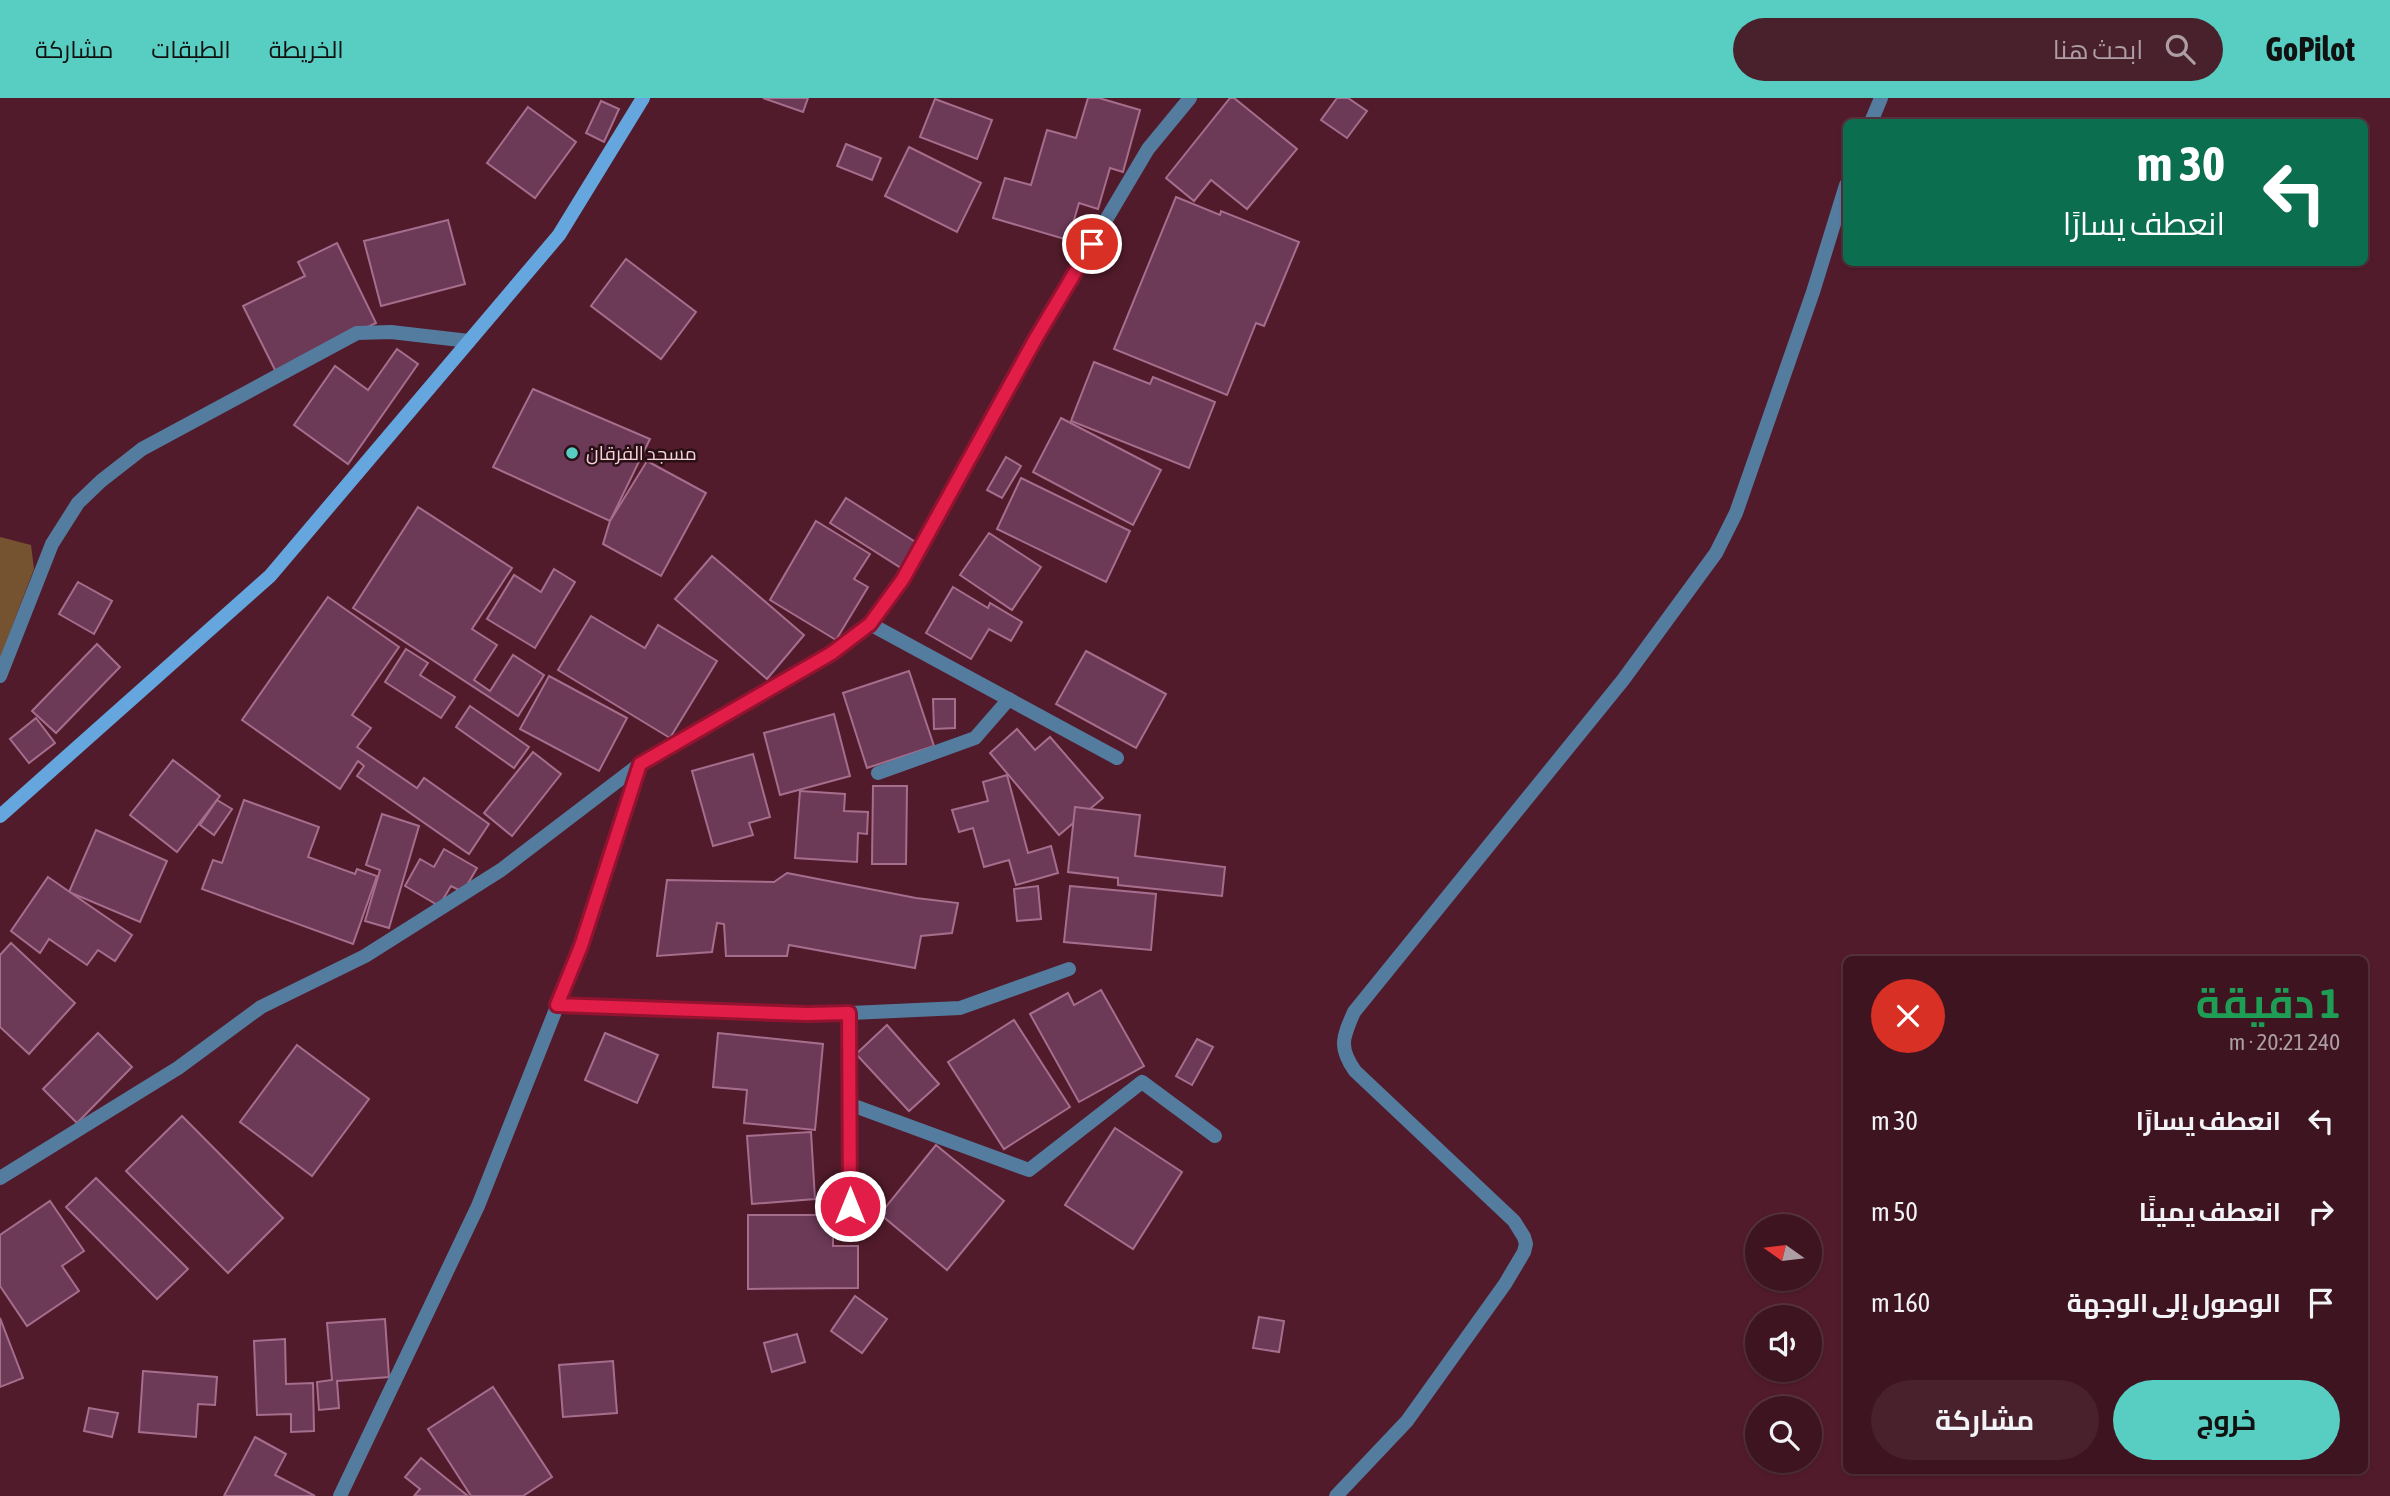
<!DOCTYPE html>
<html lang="ar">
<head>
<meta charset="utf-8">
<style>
	:root { --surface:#3e1420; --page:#49212d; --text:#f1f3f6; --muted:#ad9ea5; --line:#57333e; --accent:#57cec1 }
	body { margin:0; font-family:"Asap Condensed",Cairo,sans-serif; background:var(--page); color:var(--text); direction:rtl; height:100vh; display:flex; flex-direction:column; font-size:26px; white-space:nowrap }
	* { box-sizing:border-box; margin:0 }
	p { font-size:23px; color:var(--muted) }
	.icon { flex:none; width:38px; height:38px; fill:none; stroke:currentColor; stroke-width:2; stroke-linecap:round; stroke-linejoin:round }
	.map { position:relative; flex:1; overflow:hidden; direction:ltr }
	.side { position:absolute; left:1843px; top:858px; width:525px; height:518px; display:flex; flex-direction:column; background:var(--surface); border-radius:10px; box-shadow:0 2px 5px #0004,0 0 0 2px var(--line); direction:rtl }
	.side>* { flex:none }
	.top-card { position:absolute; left:1843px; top:21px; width:525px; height:147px; border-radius:10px; box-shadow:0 2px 5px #0004,0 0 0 2px var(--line); direction:rtl; background:#0b6e4f; color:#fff; overflow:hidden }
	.needle { width:46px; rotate:284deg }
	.buttons { position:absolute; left:1745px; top:1116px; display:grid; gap:14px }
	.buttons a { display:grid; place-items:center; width:77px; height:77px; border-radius:50%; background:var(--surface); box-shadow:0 2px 5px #0004,0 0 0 2px var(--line); font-size:35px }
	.pin { position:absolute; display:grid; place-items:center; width:60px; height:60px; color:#fff; margin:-30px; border:4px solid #fff; border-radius:50%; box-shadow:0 2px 7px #0007 }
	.me { position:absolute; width:77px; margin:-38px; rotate:0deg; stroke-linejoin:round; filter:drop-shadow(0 0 5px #0008) }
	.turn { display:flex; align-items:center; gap:24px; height:147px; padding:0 28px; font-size:32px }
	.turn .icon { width:91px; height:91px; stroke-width:2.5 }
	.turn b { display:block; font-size:49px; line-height:60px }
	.round { display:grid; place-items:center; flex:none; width:74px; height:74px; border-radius:37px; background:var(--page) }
	.summary { display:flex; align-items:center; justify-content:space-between; height:119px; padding:0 28px }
	h1 { font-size:42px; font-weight:700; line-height:52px; color:#1e9e55 }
	.primary-button { display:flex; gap:14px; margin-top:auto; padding:14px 28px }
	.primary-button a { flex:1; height:80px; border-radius:42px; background:var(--accent); color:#111; font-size:28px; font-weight:700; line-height:80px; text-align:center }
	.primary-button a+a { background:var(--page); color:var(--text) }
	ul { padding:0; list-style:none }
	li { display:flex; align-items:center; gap:21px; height:91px; padding:0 28px }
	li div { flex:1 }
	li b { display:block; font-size:26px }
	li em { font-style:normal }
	header { display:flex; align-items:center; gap:42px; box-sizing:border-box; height:98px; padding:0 35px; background:var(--accent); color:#111 }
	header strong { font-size:33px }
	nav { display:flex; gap:38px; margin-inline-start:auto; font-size:24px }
	.search { width:490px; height:63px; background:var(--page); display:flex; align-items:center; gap:18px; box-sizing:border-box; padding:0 24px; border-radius:38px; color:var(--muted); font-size:26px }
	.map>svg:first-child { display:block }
</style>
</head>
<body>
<header>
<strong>GoPilot</strong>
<div class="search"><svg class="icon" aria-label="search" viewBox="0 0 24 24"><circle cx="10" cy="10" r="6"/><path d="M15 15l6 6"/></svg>ابحث هنا</div>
<nav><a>الخريطة</a><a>الطبقات</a><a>مشاركة</a></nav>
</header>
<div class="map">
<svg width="2390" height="1398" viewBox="0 0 2390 1398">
	<rect width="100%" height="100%" fill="#521b2b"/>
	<path fill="#765330" d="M0,439L31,447L34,471L0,560Z"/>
	<g fill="#6c3957" stroke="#a66e8d" stroke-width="2">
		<path d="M763,0H808L803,14Z"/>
		<path d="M1088,0H1099L1140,12L1123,74L1110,70L1098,111L1079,105L1068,142L993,120L1005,80L1031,87L1047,32L1076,40Z"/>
		<path d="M1230,0H1234L1297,51L1247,111L1211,82L1194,103L1166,80Z"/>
		<path d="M1337,0H1348L1367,13L1347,40L1321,22Z"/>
		<path d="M935,1L992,22L977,61L920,39Z"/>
		<path d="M601,3L619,11L604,44L586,35Z"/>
		<path d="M528,9L576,44L535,100L487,65Z"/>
		<path d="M846,46L881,60L872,82L837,68Z"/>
		<path d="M909,49L981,85L957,134L885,98Z"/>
		<path d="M1176,99L1220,117L1221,113L1299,144L1264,228L1256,225L1227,297L1114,251Z"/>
		<path d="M448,122L465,186L381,208L364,143Z"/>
		<path d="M337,145L376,225L276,274L243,208L305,178L298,164Z"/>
		<path d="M626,161L696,214L661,261L591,208Z"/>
		<path d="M397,251L418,266L348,366L294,327L335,268L368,292Z"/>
		<path d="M1094,264L1150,286L1153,279L1215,304L1189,370L1071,323Z"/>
		<path d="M533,291L650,341L610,423L493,369Z"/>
		<path d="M1061,320L1161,372L1133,427L1033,374Z"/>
		<path d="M1006,359L1021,368L1002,400L987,392Z"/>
		<path d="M647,363L706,395L661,478L603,446L610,423Z"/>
		<path d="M1021,380L1130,433L1106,484L997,431Z"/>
		<path d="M846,400L925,450L909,475L830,425Z"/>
		<path d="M418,409L512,470L472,531L497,547L474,582L490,593L513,557L544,577L518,618L353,510Z"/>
		<path d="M816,423L870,456L854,481L868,489L836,542L770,502Z"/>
		<path d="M989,435L1041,469L1012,512L960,477Z"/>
		<path d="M712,458L804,537L767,581L675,501Z"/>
		<path d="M554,471L575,484L535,550L487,521L514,477L541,494Z"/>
		<path d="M78,484L112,503L94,536L59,516Z"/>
		<path d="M953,489L988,510L990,505L1022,524L1011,543L989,531L971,561L926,535Z"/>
		<path d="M328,499L399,549L352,617L371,630L357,649L417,690L424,680L489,726L469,756L357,678L364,668L358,663L340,691L242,622Z"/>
		<path d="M591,518L645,550L658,527L717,563L670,640L558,572Z"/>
		<path d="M97,546L120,569L56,635L32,613Z"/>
		<path d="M406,551L428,565L420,577L455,599L441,620L385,584Z"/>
		<path d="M1086,553L1166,596L1136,650L1056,606Z"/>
		<path d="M909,573L934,648L867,670L843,595Z"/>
		<path d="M549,578L627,620L599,673L520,631Z"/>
		<path d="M933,601H955V630L934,631Z"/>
		<path d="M470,608L529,649L514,670L456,629Z"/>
		<path d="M834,616L850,678L780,697L764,635Z"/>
		<path d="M36,620L55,645L29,665L10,641Z"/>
		<path d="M1017,631L1035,652L1050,639L1103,700L1059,737L990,655Z"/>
		<path d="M533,654L561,676L512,738L484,715Z"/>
		<path d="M753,656L770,719L749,725L753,737L713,748L692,673Z"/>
		<path d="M173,662L220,698L177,754L130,717Z"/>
		<path d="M1007,677L1028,755L1051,748L1058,775L1016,787L1009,762L984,769L973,730L959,734L952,712L988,703L983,684Z"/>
		<path d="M873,688H907L906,766H872Z"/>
		<path d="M800,693L845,696L844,713L868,714L867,736L858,735L857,764L795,760Z"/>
		<path d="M217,702L232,711L214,737L200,727Z"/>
		<path d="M244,702L319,729L308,759L355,776L357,771L377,778L353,846L202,791L213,762L222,765Z"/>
		<path d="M1075,709L1140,717L1135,758L1225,769L1222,798L1118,787V780L1068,774Z"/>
		<path d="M382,716L419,728L389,830L365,823L380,772L366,767Z"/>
		<path d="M96,732L167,763L140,824L69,794Z"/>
		<path d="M444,751L477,770L463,794L451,788L439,808L405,788L420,761L434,769Z"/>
		<path d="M787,775L916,800L958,805L952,835L921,838L915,870L789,847L787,858H726L724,826L717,825L712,854L657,858L667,782L774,784Z"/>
		<path d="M48,779L132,837L115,863L98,852L87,867L49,841L40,855L11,833Z"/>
		<path d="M1038,788L1041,821L1017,823L1014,791Z"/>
		<path d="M1070,788L1156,796L1151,852L1064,844Z"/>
		<path d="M11,845L75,905L29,956L0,929V857Z"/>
		<path d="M1101,892L1144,968L1079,1004L1030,916L1068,895L1074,907Z"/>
		<path d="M1014,922L1070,1009L1004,1051L948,964Z"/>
		<path d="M887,927L939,986L909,1013L856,956Z"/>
		<path d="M98,935L132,969L77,1025L43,991Z"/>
		<path d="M605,935L658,957L637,1005L585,982Z"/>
		<path d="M718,935L823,946L815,1032L744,1025L747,992L713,989Z"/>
		<path d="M1197,941L1213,949L1192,987L1176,978Z"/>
		<path d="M297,947L369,1001L312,1078L240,1024Z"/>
		<path d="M182,1018L283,1120L228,1175L126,1073Z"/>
		<path d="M1115,1030L1182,1074L1133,1151L1065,1107Z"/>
		<path d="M811,1034L815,1101L752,1106L747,1038Z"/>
		<path d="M936,1047L1004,1103L947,1172L880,1116Z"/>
		<path d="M96,1080L188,1171L157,1201L66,1109Z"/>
		<path d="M50,1103L84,1153L62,1168L79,1193L27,1228L0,1188V1137Z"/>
		<path d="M748,1117H833V1148H858V1190L748,1191Z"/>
		<path d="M855,1198L887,1221L862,1255L831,1233Z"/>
		<path d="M1259,1219L1284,1223L1279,1254L1253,1250Z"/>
		<path d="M0,1220L23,1280L0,1289Z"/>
		<path d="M385,1221L389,1279L337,1283L339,1310L319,1312L317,1284L332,1282L327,1225Z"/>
		<path d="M797,1236L805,1264L772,1274L764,1245Z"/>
		<path d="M285,1241L286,1286L313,1285L314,1333L291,1334V1316L257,1317L254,1243Z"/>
		<path d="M613,1263L617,1315L563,1319L559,1267Z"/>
		<path d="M143,1273L217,1279L215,1307L198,1306L196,1339L139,1334Z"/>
		<path d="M493,1289L552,1379L523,1398H471L428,1331Z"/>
		<path d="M89,1310L118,1315L112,1339L84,1333Z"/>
		<path d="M255,1339L286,1356L275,1377L315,1398H224Z"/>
		<path d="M421,1360L468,1398H414L420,1391L405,1379Z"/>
	</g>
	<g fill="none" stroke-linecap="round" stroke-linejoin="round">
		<g stroke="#547c9f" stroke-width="14">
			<path d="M1871,24L1881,0"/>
			<path d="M870,526L1117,660"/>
			<path d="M0,578L52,446L78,405L101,383L142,351L357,235L391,234L469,243"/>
			<path d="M878,675L975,640L1009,601"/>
			<path d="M557,907L807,917L960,910L1069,871"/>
			<path d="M849,915L850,1108"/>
			<path d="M849,1006L1029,1072L1142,984L1215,1038"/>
			<path d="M0,1080L178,970L261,909L365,858L501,772L640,666L832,556L870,526L903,481L1036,240L1148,51L1190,0"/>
			<path d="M340,1398L478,1108L581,848L640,666"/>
			<path d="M1336,1398L1407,1323L1505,1186L1524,1154L1526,1146L1524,1139L1514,1123L1355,973C1338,949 1343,939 1354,914L1623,582L1716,455L1736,415L1813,194L1846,87"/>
		</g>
		<path stroke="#64a6dd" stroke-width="14" d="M0,718L270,478L559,137L643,0"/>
	</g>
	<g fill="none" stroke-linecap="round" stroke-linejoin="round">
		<defs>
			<path id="route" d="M850,1108L849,915L807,916L557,907L581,848L640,666L832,555L870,526L903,481L1036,240L1092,146"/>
		</defs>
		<use href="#route" stroke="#92132f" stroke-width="18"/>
		<use href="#route" stroke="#e11d48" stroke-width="12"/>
	</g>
	<circle fill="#57cec1" stroke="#291016" stroke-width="2.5" cx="572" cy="355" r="7"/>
	<g text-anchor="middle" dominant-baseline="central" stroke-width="5" stroke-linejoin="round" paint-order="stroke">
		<g font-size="19" fill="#f6d2d9" stroke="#291016" text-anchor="start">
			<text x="586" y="355">مسجد الفرقان</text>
		</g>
	</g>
</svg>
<div class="buttons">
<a><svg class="needle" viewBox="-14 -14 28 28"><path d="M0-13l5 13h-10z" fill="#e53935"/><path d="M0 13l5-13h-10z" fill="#ad9ea5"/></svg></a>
<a><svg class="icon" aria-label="sound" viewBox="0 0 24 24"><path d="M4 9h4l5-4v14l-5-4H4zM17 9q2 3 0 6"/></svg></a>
<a><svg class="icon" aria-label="search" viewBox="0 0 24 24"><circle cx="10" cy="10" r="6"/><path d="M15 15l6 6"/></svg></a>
</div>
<div class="pin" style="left:1092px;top:146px;background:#d93025"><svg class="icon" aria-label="arrive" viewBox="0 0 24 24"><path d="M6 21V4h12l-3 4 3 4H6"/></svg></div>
<svg class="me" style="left:850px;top:1108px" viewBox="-20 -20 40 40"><circle r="17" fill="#e11d48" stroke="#fff" stroke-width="3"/><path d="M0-11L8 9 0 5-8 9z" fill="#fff"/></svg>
<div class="top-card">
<div class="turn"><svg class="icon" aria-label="left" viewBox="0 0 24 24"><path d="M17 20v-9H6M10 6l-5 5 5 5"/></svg><div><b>30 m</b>انعطف يسارًا</div></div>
</div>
<section class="side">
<div class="summary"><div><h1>1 دقيقة</h1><p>240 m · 20:21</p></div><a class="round" style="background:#d93025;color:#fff"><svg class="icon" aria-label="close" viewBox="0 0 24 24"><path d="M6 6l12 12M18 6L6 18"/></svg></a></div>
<ul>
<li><svg class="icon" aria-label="left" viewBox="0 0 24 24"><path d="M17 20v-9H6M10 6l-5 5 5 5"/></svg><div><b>انعطف يسارًا</b></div><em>30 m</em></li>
<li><svg class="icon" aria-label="right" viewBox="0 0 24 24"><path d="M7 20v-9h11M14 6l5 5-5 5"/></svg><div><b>انعطف يمينًا</b></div><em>50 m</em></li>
<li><svg class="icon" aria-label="arrive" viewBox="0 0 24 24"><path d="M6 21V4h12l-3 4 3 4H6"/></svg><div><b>الوصول إلى الوجهة</b></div><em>160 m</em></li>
</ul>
<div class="primary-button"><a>خروج</a><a>مشاركة</a></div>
</section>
</div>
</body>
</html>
